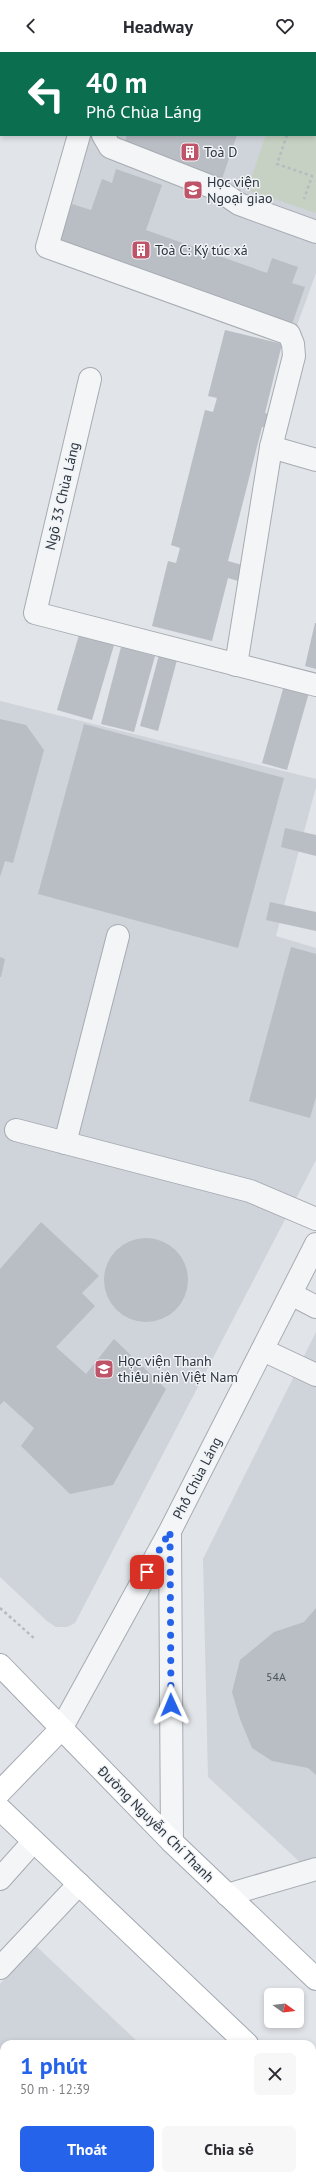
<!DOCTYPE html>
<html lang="vi">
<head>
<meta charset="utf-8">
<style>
	:root { --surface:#fff; --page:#f7f7f7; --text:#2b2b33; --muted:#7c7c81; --accent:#2563eb }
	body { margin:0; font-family:"PT Sans",sans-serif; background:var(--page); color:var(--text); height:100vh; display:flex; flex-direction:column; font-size:15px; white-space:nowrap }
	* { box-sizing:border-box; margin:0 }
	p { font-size:13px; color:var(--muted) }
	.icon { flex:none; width:22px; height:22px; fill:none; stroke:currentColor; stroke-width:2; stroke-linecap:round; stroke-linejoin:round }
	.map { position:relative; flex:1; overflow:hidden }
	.details { position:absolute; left:0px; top:1988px; width:316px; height:140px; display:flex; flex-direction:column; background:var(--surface); border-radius:12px 12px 0 0; box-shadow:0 2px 6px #0003 }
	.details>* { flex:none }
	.hud { position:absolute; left:0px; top:0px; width:316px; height:84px; box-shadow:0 2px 6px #0003; background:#0b6e4f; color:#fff; overflow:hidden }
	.needle { width:26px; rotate:105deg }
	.buttons { position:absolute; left:264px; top:1936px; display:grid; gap:8px }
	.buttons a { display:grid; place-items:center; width:40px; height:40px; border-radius:6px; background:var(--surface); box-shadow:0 2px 6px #0003; font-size:20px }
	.pin { position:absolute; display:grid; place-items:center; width:34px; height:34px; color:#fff; margin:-17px; border-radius:8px; box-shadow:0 2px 6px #0006 }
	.me { position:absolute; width:44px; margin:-22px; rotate:359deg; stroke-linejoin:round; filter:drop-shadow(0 0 3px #0008) }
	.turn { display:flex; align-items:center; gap:14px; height:84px; padding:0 20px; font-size:18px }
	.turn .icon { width:52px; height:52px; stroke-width:2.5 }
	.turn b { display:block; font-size:28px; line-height:34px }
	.round { display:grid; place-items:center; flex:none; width:42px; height:42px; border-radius:6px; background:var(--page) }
	.overview { display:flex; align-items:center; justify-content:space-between; height:68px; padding:0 20px }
	h1 { font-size:24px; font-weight:700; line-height:30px; color:var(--accent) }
	.action { display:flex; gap:8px; margin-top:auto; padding:8px 20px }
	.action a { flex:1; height:46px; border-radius:6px; background:var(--accent); color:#fff; font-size:16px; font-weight:700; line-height:46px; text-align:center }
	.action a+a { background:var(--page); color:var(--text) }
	header { display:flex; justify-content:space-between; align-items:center; height:52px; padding:0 20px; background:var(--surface); font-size:18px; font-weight:700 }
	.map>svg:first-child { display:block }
</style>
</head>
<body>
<header><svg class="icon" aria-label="back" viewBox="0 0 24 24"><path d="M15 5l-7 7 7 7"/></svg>Headway<svg class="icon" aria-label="heart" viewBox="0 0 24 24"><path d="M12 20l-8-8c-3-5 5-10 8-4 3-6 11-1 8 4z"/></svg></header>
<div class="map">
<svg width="316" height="2128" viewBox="0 0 316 2128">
	<rect width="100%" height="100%" fill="#e1e4e8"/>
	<g fill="#cfd3da">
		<path d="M110,0H316V221L296,276L54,192L86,83H315V1Z"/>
		<path d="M0,649L316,727V735L276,884L316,896V1108L75,1571L67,1575H56L47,1569L0,1525Z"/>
		<path d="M316,1280V1825L208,1725L203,1507Z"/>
		<path d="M36,1894L140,1992H4V2124H280L284,2128H0V1932Z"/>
	</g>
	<path fill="#c7d1c3" d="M307,0H316V161L247,138L266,83H315V1Z"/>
	<g fill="#b9bec4">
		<path d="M127,83H237L222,127L124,92Z"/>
		<path d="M116,117L162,133L146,178L267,221L272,206L298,215L292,231L305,235L292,272L58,190L72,152L91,158L102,127L112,131Z"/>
		<path d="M225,278L282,292L265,361L276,364L273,378L262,375L228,509L242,513L238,529L228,526L212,589L152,574L168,509L176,511L180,496L171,493L205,358L213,360L217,346L208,344Z"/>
		<path d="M315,571H316V617L305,614Z"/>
		<path d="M79,583L114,593L92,668L57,658Z"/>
		<path d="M121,595L155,604L134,680L101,672Z"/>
		<path d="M159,603L177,608L158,679L140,674Z"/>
		<path d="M285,630L310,637L287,718L262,711Z"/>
		<path d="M0,667L26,673L44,698L13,811L5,809L0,825Z"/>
		<path d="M84,672L284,726L238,896L38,842Z"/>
		<path d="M285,776L316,783V804L281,795Z"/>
		<path d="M270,850L316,860V879L266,868Z"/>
		<path d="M291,895L316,902V1045L310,1066L249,1049Z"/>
		<path d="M0,905L5,907L1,925H0Z"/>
		<path d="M41,1170L99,1224L82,1241L95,1254L56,1295L86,1322L114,1287L166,1337L113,1433L70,1442L21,1394L34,1376L4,1349L0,1353V1217Z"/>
		<circle cx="146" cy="1228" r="42"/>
		<path d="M316,1556V1723L308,1716L272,1709L252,1696L240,1667L232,1640L240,1608L274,1580L304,1570Z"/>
		<path d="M4,2016V2124H144L149,2128H0V2020Z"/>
	</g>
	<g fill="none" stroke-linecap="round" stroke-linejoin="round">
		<defs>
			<g id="minor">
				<path d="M103,1L104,0"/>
				<path d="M125,1V0"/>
				<path d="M0,13L1,8"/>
				<path d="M79,83L47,195L289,282L293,292L294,304L271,395"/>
				<path d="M103,83L110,95L217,137L239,152L316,180"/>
				<path d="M90,327L35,561L316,633"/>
				<path d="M236,613L271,395L316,408"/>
				<path d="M16,1078L250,1139L316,1167"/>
				<path d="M65,1091L118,884"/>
				<path d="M291,1242L316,1255"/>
				<path d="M263,1298L316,1323"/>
				<path d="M170,1480L172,1790"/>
				<path d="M61,1677L170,1479L316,1192"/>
				<path d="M0,1827L33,1790"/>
				<path d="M227,1843L316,1817"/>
				<path d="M0,1916L79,1832"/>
			</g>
			<g id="major">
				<path d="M0,1613L172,1790L316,1927"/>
				<path d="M0,1740L61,1677"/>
				<path d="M0,1757L247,1992"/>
				<path d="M312,2053L316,2057"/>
			</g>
		</defs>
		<use href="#minor" stroke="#a7abb2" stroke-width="24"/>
		<use href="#major" stroke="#a2a9b2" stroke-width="24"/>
		<g stroke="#b7bbc0" stroke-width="2.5" stroke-dasharray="3 3" stroke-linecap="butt">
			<path d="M302,0V1"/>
			<path d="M287,83L277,112L312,124L304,147"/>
			<path d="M0,1556L35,1587"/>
		</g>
		<use href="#minor" stroke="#f3f5f7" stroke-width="22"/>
		<use href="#major" stroke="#fff" stroke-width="22"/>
	</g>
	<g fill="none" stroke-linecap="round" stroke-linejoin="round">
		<path stroke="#2563eb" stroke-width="7" stroke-dasharray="0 12.6" d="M147,1520L170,1479L171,1653"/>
	</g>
	<defs>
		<symbol id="building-square" viewBox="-11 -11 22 22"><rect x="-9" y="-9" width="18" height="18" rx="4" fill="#bf5469" stroke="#f0f3f6"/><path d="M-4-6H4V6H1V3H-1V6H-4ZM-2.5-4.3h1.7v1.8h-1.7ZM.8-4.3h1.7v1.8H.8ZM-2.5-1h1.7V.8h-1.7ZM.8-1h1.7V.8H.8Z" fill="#fff"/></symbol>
		<symbol id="university-square" viewBox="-11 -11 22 22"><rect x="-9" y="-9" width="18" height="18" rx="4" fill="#bf5469" stroke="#f0f3f6"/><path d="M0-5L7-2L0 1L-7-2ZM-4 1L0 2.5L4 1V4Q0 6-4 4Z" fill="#fff"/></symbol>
	</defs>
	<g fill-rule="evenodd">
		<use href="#building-square" x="179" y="89" width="22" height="22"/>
		<use href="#university-square" x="182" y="127" width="22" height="22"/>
		<use href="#building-square" x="130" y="187" width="22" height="22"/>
		<use href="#university-square" x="93" y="1306" width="22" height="22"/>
	</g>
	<g text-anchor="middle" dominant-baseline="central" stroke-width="3" stroke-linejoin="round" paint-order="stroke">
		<g font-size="12" fill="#4e5660">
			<text x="276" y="1624">54A</text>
		</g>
		<g font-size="14" fill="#2b333e" stroke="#f0f3f6" text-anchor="start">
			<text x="204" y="100">Toà D</text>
			<text x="207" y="130">Học viện<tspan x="207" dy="16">Ngoại giao</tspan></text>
			<text x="155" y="198">Toà C: Ký túc xá</text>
			<text x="118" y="1309">Học viện Thanh<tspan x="118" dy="16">thiếu niên Việt Nam</tspan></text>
		</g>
		<g font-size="14" fill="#2b333e" stroke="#f0f3f6">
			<text transform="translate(62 444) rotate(-77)">Ngõ 33 Chùa Láng</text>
			<text transform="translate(197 1426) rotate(-63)">Phố Chùa Láng</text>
			<text transform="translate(156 1772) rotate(45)">Đường Nguyễn Chí Thanh</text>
		</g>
	</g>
</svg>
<div class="buttons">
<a><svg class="needle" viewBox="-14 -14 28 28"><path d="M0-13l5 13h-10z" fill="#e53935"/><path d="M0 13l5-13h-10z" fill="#7c7c81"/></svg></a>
</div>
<div class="pin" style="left:147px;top:1520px;background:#d93025"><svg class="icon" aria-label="arrive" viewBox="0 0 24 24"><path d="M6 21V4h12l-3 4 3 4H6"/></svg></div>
<svg class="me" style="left:171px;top:1653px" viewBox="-20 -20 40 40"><path d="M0-17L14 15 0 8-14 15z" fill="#2563eb" stroke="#fff" stroke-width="4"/></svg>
<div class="hud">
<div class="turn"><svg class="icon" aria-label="left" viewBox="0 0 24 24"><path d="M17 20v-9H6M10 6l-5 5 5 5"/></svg><div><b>40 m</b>Phố Chùa Láng</div></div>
</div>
<section class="details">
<div class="overview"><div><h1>1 phút</h1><p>50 m · 12:39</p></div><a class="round"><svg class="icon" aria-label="close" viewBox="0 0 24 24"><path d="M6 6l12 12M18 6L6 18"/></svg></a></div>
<div class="action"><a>Thoát</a><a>Chia sẻ</a></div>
</section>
</div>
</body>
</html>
